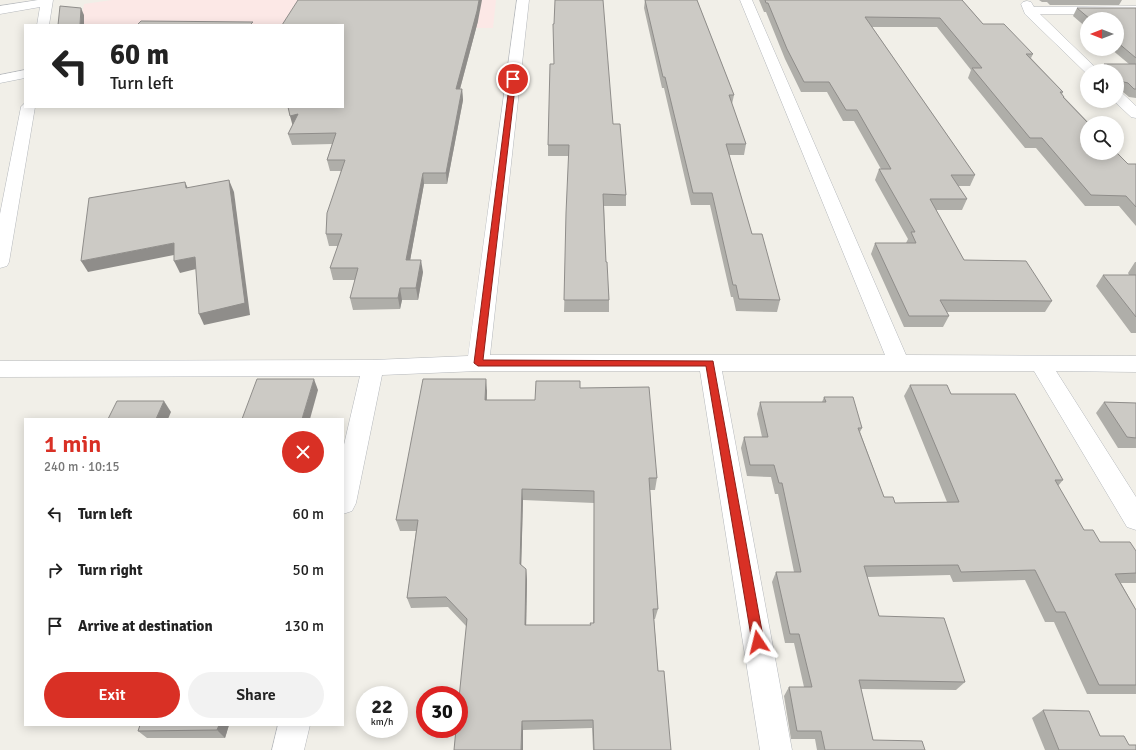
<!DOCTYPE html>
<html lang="en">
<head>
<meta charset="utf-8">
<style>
	:root { --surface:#fff; --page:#f2f2f2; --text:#222; --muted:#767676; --accent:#d93025 }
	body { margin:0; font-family:Signika,sans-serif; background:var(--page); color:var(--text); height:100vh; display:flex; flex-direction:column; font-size:15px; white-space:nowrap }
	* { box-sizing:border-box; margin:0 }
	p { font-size:13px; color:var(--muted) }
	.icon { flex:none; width:22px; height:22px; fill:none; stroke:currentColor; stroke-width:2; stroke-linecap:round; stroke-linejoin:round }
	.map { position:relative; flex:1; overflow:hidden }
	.sheet { position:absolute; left:24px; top:418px; width:320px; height:308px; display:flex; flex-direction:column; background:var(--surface); border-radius:0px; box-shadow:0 2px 10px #0003 }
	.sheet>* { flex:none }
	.top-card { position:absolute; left:24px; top:24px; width:320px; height:84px; border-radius:0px; box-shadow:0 2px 10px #0003; background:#fff; color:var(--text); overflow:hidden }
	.needle { width:26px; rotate:270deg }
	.fabs { position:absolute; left:1080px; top:12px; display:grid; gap:8px }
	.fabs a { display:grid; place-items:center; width:44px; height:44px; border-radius:50%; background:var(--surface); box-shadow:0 2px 10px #0003; font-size:20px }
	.speed { position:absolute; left:356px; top:686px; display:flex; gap:8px; font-size:20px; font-weight:700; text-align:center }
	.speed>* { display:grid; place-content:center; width:52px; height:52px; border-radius:50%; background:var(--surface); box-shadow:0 2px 10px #0003; line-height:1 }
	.speed small { font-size:10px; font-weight:400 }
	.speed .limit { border:6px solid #d22; background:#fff; color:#111 }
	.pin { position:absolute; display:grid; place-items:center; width:34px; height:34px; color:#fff; margin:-17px; border:2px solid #fff; border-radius:50%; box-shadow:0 1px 4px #0007 }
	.me { position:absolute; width:44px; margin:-22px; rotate:350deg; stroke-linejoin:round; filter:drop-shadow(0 0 3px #0008) }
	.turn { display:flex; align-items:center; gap:14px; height:84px; padding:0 20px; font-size:18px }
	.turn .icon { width:52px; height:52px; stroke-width:2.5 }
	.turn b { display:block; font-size:28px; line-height:34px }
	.round { display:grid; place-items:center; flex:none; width:42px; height:42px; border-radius:21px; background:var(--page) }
	.summary { display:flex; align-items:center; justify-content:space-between; height:68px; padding:0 20px }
	h1 { font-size:24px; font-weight:600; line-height:30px; color:var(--accent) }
	.cta { display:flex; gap:8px; margin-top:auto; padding:8px 20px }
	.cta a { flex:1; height:46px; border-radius:24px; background:var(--accent); color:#fff; font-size:16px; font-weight:600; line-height:46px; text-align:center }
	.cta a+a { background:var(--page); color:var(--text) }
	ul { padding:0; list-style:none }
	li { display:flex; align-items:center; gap:12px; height:56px; padding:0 20px }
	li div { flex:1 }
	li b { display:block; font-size:15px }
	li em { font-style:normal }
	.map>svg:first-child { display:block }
</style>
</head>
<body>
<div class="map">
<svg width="1136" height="750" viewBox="0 0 1136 750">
	<rect width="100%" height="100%" fill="#f1efe8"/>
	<path fill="#fce8e6" d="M112,0H496L493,28H343V25H80L84,4Z"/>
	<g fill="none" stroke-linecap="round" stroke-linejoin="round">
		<defs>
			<g id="minor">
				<path d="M38,0H53L49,25H37L40,7L0,14V6Z"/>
				<path d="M517,0H529L490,355H885L740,0H752L906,355L1136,356V372L1056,371L1136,497V530L1127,527L1034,371H722L792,750H760L700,371H478L382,375L356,503L352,511L343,514V449L360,376L0,377V361L373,360L468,356Z"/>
				<path d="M1027,1L1031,2L1034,7L1136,6V14H1040L1099,71H1087V74L1025,14L1021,4L1023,2Z"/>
				<path d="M25,70V78L0,83V75Z"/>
				<path d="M1117,92L1122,93L1136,106V118L1131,117L1114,101H1117Z"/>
				<path d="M25,103V107H35L9,262L7,266L0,268V214L21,107Z"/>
				<path d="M278,725H310L304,750H272Z"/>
			</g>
		</defs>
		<use href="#minor" stroke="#b5b8bc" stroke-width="1"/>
		<use href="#minor" fill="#fff" fill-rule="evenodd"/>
	</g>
	<g fill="#afaea9" fill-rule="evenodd">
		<path d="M645,0H697L734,95L732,104L746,144L744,155H729L752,234L780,300L777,312L736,311L733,297H731L710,205H691L664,88H662L644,8Z"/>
		<path d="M759,0H962L983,24L1033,54L1031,58L1063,92L1062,94L1064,97L1128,164H1136V226L1119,206H1085L1036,148H1025L968,78L971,70L937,27H872L975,175L970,186H958L967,199L962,210H936L964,260L1052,301L1045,312H947L949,316L943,327H904L871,254L875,243H906L908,239L875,180L879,169H881L854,121H843L827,92H801L785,59L766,12H764Z"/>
		<path d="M1039,0H1122L1119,5H1050L1047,2H1042Z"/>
		<path d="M1077,8H1136V98L1129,97L1123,92L1119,91L1117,89V71H1101L1104,64H1129L1111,49H1117V19H1087V28L1073,16Z"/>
		<path d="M478,21L460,89H462L463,100L447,184H424L410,260L423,272L418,300H402L400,309L353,310L350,298L355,280H333L330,268L338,246H329L326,234L341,171H330L327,160L332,144L292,145L288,134L293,124L288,107Z"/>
		<path d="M613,124L626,195V206H604L606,262L609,300V312H564L569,156H548V145Z"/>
		<path d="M1135,262H1136V333H1131L1096,286L1103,275H1129L1128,273Z"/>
		<path d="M910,385L951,394L1063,480L1058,486L1084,530L1100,542L1136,551V583H1121L1136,610V694H1087L1054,622H1045L1025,580L953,582L950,575L867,577L879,616L965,682L956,690L861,689L873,740L925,750H817L815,739H791L784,696L789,687H804L794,643H785L772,582L776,572H794L778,494H775L771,477L747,476L741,448L744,437H762L757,414L760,402H822L824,397L862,428L860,432L884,497L895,503L947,502L904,396Z"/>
		<path d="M580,388L657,478L655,490H650L658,609L655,619H654L658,671L671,750H593L592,728L523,730L466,626L448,607L411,608L407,598L416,531H400L396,520L487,391V400H535ZM523,500L594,503L593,623L590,625H526L527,580L526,569L521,565Z"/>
		<path d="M1104,402L1136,403V448H1118L1096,413Z"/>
		<path d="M1043,710L1100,736L1129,745L1136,750H1045L1032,718Z"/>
		<path d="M229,725L225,738H147L138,731Z"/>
	</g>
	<g fill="#8f8d8a">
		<path d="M479,0H482L478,21L457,100L456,89Z"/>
		<path d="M81,8L84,15V25H80Z"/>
		<path d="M462,89L463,100L447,184L446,173Z"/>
		<path d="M298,114L293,127L290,116Z"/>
		<path d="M423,173L424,184L408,272L406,260Z"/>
		<path d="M229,180L234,192L250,315L204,325L199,314Z"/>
		<path d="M185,182L190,193L186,188Z"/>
		<path d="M174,243L179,254L88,272L81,261Z"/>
		<path d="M195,257L200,268L180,273L174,261Z"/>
		<path d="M421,260L423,272L418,300L416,288Z"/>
		<path d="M400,288L402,300L400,309L398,298Z"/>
		<path d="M314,379L318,390L310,419H302Z"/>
		<path d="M486,379L487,391L486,413L485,400Z"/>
		<path d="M164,401L171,412L168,419H156Z"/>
		<path d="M522,489L523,500L521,574L520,564Z"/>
		<path d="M526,569L527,580L526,635L525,625Z"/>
		<path d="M522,721L523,730V750H521Z"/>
		<path d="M219,725H229L225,738L217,730Z"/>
	</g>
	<g fill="#cccac5" stroke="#8f8d8a" fill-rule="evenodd">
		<path d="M298,0H479L477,11L456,89H462L446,173H423L406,260H421L416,288H400L398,298H350L358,268H330L342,234H326L327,213L345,160H327L336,133L288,134L298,114L290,116L288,107H343V25H282Z"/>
		<path d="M555,0H603L613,124H620L626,195L603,194L606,262H607L609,300H564L566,213L569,145H548L550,64H554L553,24H554Z"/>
		<path d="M645,0H697L734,95H729L746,144H726L752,234H762L780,300L739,299L736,285H733L712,193H693L665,77H663Z"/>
		<path d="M765,0H962L983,24H1004L1033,54H1026L1063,92H1060L1064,97H1063L1088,123H1087V153H1117L1128,164H1136V207L1126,196L1091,195L1042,138H1030L972,68H982L940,18L865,17L975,175H951L967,199H930L964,260L1026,261L1052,301L940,300L949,316H909L875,243H916L911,232H915L879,169H891L857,110H846L829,82H804L787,49L768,3H766Z"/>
		<path d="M60,6L81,8L80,25H58Z"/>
		<path d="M1077,8H1136V58L1117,42V19H1090Z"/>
		<path d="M141,21L253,22L250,25H137Z"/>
		<path d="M1104,64H1136V89H1134L1128,83L1124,82L1117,76V71H1112Z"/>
		<path d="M229,180L245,303L199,314L195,257L174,261V243L81,261L89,198L185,182L186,188Z"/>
		<path d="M1103,275H1136V317Z"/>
		<path d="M257,379H314L302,419H242Z"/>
		<path d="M423,379H486L485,400H535L536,381H580V388L649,387L657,478H649L658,609H653L658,671H664L671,750H594L593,720L522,721L521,750H454L456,729H459V698L467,619L446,597L407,598L418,520H396ZM522,489L594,491V623H590L591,625H525L526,569L520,564Z"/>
		<path d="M910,385H947L951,394H1015L1063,480H1055L1084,530H1093L1100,542H1130L1136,551V573L1115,574L1136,610V685H1099L1065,612H1056L1035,570L961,572L958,565L864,566L879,616L944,618L965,682L859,680L873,740L922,741L925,750H825L821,731H797L789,687H812L799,634H790L776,572H801L782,483H779L774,465H750L744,437H768L760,402H826L824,397H853L862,428H858L884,497H893L895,503L959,502Z"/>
		<path d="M117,401H164L156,419H108Z"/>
		<path d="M1104,402L1136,403V438L1127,437Z"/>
		<path d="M1043,710L1089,711L1100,736H1124L1129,745H1136V750H1059Z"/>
		<path d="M140,725H219L217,730L138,731Z"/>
	</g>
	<path fill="#d93025" stroke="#8d1f18" d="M513,77L516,79L483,360L713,361L764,642L762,646L758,648L753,646L752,642L706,366H478L474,363L510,79Z"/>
</svg>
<div class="fabs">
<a><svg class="needle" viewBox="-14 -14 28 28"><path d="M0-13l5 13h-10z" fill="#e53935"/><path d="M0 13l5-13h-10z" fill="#767676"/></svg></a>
<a><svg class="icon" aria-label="sound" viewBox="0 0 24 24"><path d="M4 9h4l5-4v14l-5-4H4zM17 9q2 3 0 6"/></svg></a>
<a><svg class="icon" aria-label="search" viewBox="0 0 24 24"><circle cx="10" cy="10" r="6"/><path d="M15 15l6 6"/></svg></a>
</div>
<div class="speed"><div>22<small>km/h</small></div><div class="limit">30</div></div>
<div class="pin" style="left:513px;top:79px;background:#d93025"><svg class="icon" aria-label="arrive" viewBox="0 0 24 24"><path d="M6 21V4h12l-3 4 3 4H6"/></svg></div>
<svg class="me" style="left:758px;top:642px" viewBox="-20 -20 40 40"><path d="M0-17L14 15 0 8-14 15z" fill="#d93025" stroke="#fff" stroke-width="4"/></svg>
<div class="top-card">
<div class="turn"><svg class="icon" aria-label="left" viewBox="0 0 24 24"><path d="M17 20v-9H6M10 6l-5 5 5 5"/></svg><div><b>60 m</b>Turn left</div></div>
</div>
<section class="sheet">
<div class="summary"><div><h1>1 min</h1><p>240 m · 10:15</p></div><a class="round" style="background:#d93025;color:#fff"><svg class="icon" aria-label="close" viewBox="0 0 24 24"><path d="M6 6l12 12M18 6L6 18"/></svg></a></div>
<ul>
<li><svg class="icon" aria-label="left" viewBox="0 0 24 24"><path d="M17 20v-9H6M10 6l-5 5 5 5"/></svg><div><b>Turn left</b></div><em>60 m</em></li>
<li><svg class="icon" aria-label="right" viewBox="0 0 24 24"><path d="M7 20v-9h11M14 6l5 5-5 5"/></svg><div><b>Turn right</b></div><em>50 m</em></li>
<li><svg class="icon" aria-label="arrive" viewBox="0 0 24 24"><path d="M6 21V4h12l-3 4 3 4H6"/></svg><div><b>Arrive at destination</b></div><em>130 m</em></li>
</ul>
<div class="cta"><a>Exit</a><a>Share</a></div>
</section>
</div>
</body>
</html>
